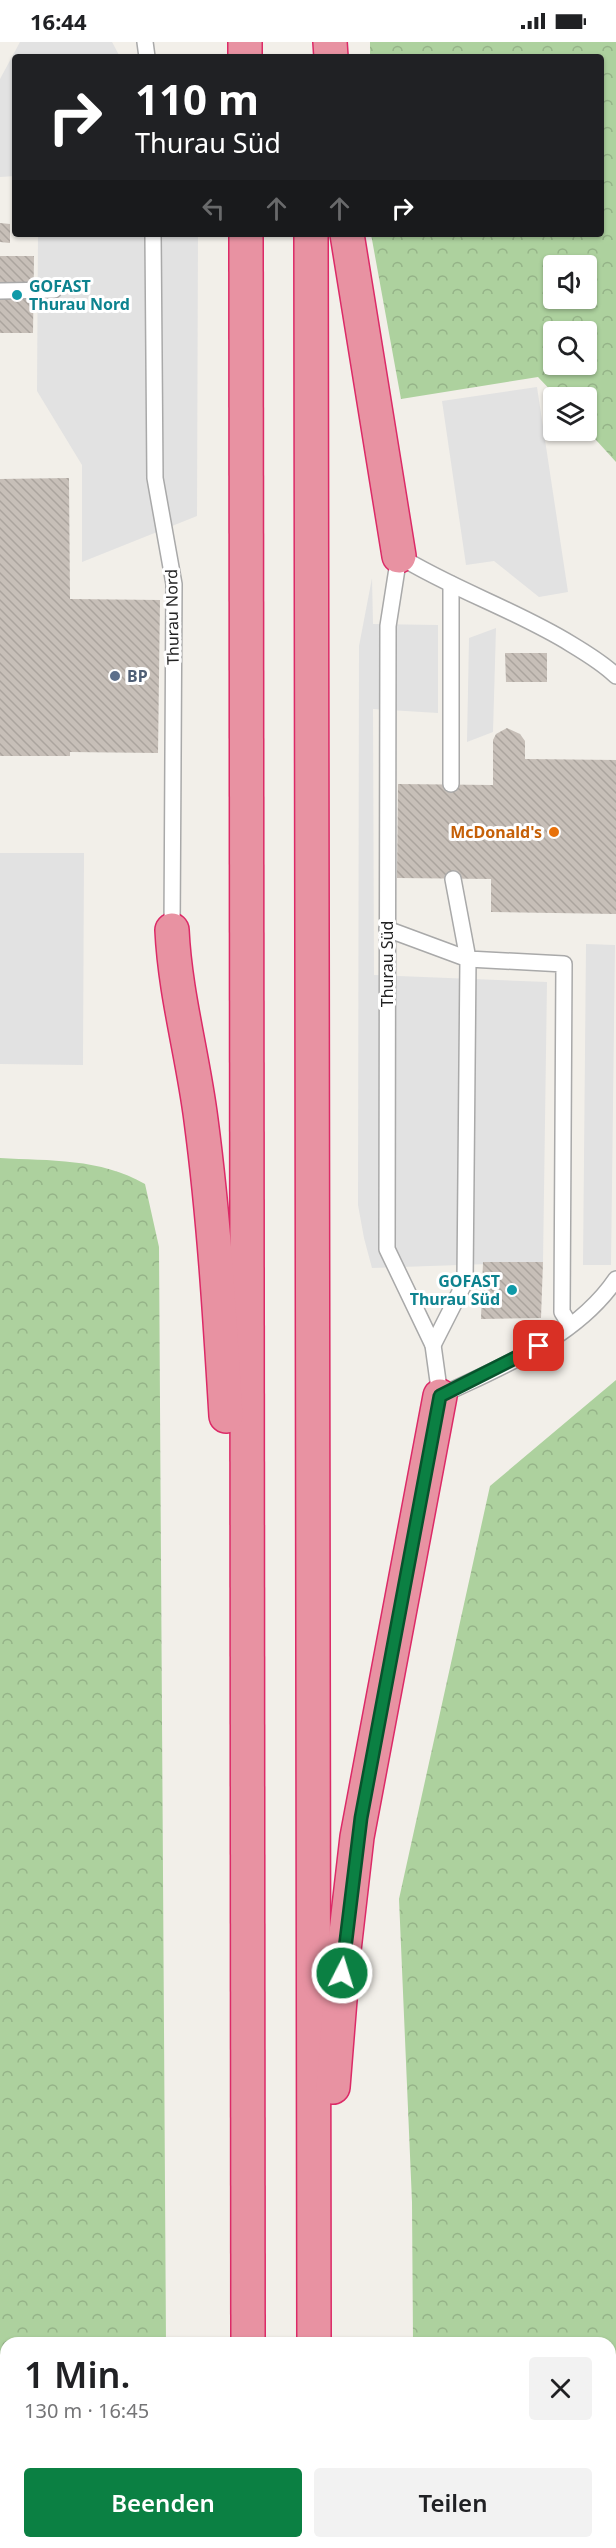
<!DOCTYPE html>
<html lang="de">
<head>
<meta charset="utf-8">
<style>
	:root { --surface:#fff; --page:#f2f2f2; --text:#202124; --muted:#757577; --accent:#0b8043 }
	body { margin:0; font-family:"Noto Sans",sans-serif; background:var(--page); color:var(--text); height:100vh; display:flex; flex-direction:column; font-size:22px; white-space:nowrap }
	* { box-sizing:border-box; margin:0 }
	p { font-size:20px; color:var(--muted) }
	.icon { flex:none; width:33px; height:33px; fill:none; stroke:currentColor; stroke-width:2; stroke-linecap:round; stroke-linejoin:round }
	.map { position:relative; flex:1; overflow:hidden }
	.side { position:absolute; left:0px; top:2295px; width:616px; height:212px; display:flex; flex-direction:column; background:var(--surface); border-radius:18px 18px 0 0; box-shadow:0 2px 4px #0004 }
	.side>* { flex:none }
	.hud { position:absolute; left:12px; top:12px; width:592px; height:183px; border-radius:6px; box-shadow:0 2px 4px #0004; background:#202124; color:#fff; overflow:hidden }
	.tools { position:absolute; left:543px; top:213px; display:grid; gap:12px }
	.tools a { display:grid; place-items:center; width:54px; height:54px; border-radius:6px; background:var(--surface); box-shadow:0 2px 4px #0004; font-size:30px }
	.pin { position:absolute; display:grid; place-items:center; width:51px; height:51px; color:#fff; margin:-26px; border-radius:12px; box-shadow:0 3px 9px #0006 }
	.me { position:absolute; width:66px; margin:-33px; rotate:5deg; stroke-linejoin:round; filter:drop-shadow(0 0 4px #0008) }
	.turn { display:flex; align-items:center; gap:21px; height:126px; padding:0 24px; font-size:27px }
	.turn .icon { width:78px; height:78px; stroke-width:2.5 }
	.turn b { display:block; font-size:42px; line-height:51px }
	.lanes { display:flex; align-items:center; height:57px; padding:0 24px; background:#0003; justify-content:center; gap:30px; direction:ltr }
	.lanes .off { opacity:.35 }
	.round { display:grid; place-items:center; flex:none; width:63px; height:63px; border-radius:6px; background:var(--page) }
	.head { display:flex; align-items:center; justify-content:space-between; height:102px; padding:0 24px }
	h1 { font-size:36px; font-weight:600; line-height:45px }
	.primary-button { display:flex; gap:12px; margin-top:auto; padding:12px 24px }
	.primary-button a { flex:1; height:69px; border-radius:6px; background:var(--accent); color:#fff; font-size:24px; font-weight:600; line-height:69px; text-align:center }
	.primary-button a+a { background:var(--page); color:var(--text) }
	.status { display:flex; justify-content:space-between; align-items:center; height:42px; padding:0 30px; background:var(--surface); direction:ltr }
	.status svg { height:16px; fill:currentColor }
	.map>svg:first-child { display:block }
</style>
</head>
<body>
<div class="status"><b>16:44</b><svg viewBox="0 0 49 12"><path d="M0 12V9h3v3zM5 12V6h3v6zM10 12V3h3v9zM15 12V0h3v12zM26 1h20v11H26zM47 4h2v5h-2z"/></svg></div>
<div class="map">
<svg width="616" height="2506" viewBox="0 0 616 2506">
	<defs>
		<pattern id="forest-crowns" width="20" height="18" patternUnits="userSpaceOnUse" patternTransform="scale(1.5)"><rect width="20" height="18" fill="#add19e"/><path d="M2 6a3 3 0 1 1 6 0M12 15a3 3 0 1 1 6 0" fill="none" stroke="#95b388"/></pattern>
		<pattern id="building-back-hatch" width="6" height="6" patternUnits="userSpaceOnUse" patternTransform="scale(1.5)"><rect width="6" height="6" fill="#c7bfb8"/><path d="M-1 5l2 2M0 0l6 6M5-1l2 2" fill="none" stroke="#aba49e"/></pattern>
	</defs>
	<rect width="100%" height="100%" fill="#f2efe9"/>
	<g fill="url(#forest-crowns)" fill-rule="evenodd">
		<path d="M370,0H616V420L587,388L586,356L557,355L538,335L401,357L371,192H602V15H370ZM554,224H586V256H554ZM554,290H586V322H554Z"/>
		<path d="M0,1116C50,1119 100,1116 145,1142L159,1205L166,2301H6V2500H167V2506H0Z"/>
		<path d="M616,1338V2506H413V2500H610V2301H413L412,2160L399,1857L490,1444Z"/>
	</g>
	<g fill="#e2e2e2">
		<path d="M20,0H112L120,15H15V134L0,135V37Z"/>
		<path d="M38,192H198L197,474L82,520V423L37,349Z"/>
		<path d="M537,345L568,550L539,555L494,519L466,523L442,359Z"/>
		<path d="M372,536L373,582L438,583V671L373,667L374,933L547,940L543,1220L372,1226L364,1196L358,1163L359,604Z"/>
		<path d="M496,586L493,690L467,700L469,596Z"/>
		<path d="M0,811H84L83,1023L0,1022Z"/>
		<path d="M586,902L615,903L611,1223H583Z"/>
	</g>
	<g fill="url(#building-back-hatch)">
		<path d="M0,181L10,182V201L0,200Z"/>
		<path d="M0,214H34L33,291H0Z"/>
		<path d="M69,436L70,557L160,558L158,711L70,710V714H0V437Z"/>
		<path d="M505,611H547V640H506Z"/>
		<path d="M507,686L520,692L525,699V717L616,718V872L491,870V837L397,836L398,742L493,743V698L496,692Z"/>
		<path d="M483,1220H543L541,1276L481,1277Z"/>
	</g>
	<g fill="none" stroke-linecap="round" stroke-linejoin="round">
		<defs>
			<g id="lane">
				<path d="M145,0L147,15"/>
				<path d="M153,192L155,436L174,542L172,888"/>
				<path d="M0,249L54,248"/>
				<path d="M616,634C604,622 586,611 571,602C516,568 454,548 399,514L388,584L387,1207L433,1303L440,1354C502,1324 576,1296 616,1237"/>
				<path d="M451,742V542"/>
				<path d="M453,837L468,917L564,922L562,1270L570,1283"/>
				<path d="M387,887L468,917L465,1240L433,1303"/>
			</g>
			<g id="highway">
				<path d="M245,0V15"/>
				<path d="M330,0L331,15"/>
				<path d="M246,192L248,2301"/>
				<path d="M311,192L314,2301"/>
				<path d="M347,192L399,514"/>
				<path d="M172,888C175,952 193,1014 201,1078C214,1176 220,1275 226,1374"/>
				<path d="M333,2045L344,1908L357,1795L440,1354"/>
				<path d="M249,2500V2506"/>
				<path d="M315,2500V2506"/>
			</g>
		</defs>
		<use href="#lane" stroke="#a9a9a9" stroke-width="18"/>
		<use href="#highway" stroke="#dc2a67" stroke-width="36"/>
		<use href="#lane" stroke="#fff" stroke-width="15"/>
		<use href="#highway" stroke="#e892a2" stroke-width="33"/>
	</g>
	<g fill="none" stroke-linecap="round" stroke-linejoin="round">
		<defs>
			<path id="route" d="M342,1931L361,1776L440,1354L539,1304"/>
		</defs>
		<use href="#route" stroke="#07532c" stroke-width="15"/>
		<use href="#route" stroke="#0b8043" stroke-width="10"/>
	</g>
	<g fill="#0f9aa8" stroke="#fff" stroke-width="2">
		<circle cx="17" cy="253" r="6"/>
		<circle cx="512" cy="1248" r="6"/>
	</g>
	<circle fill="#5c6f8a" stroke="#fff" stroke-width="2" cx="115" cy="634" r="6"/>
	<circle fill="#e8710a" stroke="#fff" stroke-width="2" cx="554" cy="790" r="6"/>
	<g text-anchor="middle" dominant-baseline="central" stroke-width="6" stroke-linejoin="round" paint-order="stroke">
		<g font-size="16" font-weight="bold" fill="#0d838f" stroke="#fff" text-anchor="start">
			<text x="29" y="244">GOFAST<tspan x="29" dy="18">Thurau Nord</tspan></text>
			<text x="500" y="1239" text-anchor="end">GOFAST<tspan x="500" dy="18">Thurau Süd</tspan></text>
		</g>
		<g font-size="16" fill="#222" stroke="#fff">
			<text transform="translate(172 575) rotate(-91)">Thurau Nord</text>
			<text transform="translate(387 922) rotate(-90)">Thurau Süd</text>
		</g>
		<g font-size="16" font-weight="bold" fill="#4e5e75" stroke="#fff" text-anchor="start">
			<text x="127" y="634">BP</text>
		</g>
		<g font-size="16" font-weight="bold" fill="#c56008" stroke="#fff" text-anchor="end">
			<text x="542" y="790">McDonald's</text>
		</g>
	</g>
</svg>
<div class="tools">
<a><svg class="icon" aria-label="sound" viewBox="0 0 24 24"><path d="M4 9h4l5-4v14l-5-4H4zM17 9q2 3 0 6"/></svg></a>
<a><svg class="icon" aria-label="search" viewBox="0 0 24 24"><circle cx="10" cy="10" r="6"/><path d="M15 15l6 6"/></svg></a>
<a><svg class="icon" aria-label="layers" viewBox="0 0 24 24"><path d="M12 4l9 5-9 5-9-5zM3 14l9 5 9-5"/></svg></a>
</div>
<div class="pin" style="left:539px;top:1304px;background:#d93025"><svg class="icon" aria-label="arrive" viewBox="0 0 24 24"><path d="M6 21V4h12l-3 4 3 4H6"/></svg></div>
<svg class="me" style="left:342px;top:1931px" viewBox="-20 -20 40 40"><circle r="17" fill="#0b8043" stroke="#fff" stroke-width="3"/><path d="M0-11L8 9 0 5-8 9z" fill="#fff"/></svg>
<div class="hud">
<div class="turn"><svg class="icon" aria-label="right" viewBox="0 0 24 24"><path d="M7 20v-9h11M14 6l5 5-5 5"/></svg><div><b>110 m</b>Thurau Süd</div></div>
<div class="lanes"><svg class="icon off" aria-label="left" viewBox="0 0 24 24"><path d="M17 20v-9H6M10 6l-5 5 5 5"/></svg><svg class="icon off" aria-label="ahead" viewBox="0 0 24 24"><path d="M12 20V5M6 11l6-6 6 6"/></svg><svg class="icon off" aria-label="ahead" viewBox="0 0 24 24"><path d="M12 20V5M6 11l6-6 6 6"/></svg><svg class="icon" aria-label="right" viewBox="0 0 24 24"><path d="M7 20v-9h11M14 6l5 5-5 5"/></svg></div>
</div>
<section class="side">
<div class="head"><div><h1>1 Min.</h1><p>130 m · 16:45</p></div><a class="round"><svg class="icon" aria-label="close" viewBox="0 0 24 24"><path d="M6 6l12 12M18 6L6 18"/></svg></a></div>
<div class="primary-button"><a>Beenden</a><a>Teilen</a></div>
</section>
</div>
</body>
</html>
